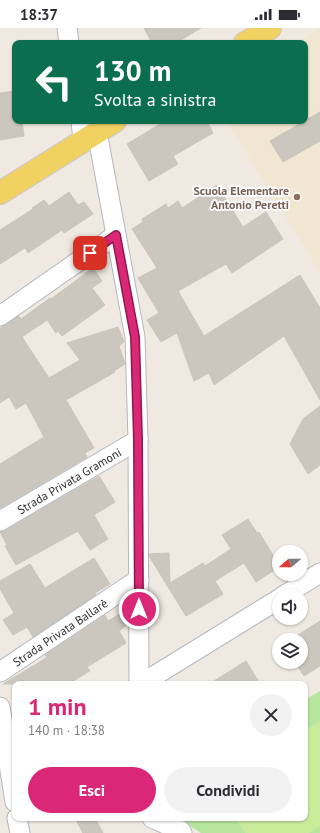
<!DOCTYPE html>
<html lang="it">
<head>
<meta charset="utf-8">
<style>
	:root { --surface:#fff; --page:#f2f2f3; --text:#2b2b33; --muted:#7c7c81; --accent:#db2777 }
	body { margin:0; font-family:"PT Sans",sans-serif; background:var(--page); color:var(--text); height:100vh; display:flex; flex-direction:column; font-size:15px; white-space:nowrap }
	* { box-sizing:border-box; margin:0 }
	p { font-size:13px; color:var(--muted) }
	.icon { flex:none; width:22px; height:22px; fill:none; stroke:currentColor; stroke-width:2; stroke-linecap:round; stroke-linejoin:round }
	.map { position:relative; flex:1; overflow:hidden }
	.details { position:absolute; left:12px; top:653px; width:296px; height:140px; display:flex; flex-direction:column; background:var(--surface); border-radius:8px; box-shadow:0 1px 3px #0004 }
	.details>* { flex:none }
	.top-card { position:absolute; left:12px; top:12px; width:296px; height:84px; border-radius:8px; box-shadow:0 1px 3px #0004; background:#0b6e4f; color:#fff; overflow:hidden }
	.needle { width:26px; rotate:250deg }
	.controls { position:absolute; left:272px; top:517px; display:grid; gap:8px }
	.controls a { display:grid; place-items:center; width:36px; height:36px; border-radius:50%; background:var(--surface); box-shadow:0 1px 3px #0004; font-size:20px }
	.pin { position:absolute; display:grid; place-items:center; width:34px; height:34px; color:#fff; margin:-17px; border-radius:8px; box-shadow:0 2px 6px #0006 }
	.me { position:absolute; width:44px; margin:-22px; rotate:0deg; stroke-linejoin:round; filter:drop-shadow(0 0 3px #0008) }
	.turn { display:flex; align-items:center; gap:14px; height:84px; padding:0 16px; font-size:18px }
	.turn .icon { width:52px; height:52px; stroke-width:2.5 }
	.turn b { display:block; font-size:28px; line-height:34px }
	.round { display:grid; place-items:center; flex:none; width:42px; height:42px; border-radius:21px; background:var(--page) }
	.summary { display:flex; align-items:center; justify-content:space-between; height:68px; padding:0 16px }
	h1 { font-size:24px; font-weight:700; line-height:30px; color:var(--accent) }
	.primary-button { display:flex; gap:8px; margin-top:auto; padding:8px 16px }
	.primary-button a { flex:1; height:46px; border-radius:24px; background:var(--accent); color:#fff; font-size:16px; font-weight:700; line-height:46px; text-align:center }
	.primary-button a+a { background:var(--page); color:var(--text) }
	.status { display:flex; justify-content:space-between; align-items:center; height:28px; padding:0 20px; background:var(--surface); direction:ltr }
	.status svg { height:11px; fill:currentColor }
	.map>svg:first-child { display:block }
</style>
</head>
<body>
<div class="status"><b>18:37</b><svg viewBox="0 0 49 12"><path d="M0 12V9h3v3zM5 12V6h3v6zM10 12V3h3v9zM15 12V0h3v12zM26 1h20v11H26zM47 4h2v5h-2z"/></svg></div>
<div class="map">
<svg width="320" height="805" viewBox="0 0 320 805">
	<rect width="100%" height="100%" fill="#efe9e1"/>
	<path fill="#f0e6d1" d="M320,0V245L227,93H305V15H296Z"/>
	<path fill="#b6e59e" d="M320,663V805H201L178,790H305V672Z"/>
	<path fill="#c9ec9a" d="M320,693V798L309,805H245L236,790H305V702Z"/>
	<g fill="#cbc7bf" stroke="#cbc5ba">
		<path d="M144,0H201L176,15H152Z"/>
		<path d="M15,63V93H22L24,108L0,112V65Z"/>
		<path d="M320,84V113L283,134L270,113Z"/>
		<path d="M165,93H207L213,105L173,128L178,136L149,153L127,116Z"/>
		<path d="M217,157L243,199L266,184L283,211L232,245L226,236L178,263L204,308L300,247L320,280V372L284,308L214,357L209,345L194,353L177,305L161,314L147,292L159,285L138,250L157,240L132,201L143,194L142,191L166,176L168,180L178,173L182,180Z"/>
		<path d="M69,164L78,177L84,174L93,186L64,205L62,202L28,225L25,220L0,236V202L33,181L32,180L44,172L49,178Z"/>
		<path d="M93,240L102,253L92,260L105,277L62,308L58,303L56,305L47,292L22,309L49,350L80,332L67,315L118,299L124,314L119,318L125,336L114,343L115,344L66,372L94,420L85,425L87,429L0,480V436L44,409L26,375L16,381L9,369L0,375V300L19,288L21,291L50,270L51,271Z"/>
		<path d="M320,378V437L308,446L290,416L303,391Z"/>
		<path d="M99,448L115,474L94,487L108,511L90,522L78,503L16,537L5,518L7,517L0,504L6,502Z"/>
		<path d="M248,491L257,505L259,504L279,537V539L256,554L244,535L215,553L223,566L186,588L149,528V526L169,525L170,555L203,535L205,538L231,521L222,507Z"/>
		<path d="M94,530L110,556L95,565L96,567L33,609L27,599L13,607L3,592L14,585L0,561V553L30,536L45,560Z"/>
		<path d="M128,581V596L119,603L126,615L87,639L90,643L68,656H3L43,632L47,629L45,627L105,587L108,593Z"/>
		<path d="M320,593V638L304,648L295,634H301V612H290Z"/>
		<path d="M246,633L260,656H209Z"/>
		<path d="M75,790H95L103,805H83Z"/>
	</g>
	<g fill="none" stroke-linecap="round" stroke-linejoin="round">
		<defs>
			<g id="minor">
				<path d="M67,0L69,15"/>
				<path d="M81,93L83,113"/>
				<path d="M97,104L135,309L138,412L139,656"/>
				<path d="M0,288L116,207"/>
				<path id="s1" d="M0,493L138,412"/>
				<path d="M283,568L320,545"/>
				<path id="s2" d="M0,644L139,551"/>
				<path d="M141,656L279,571"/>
				<path d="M0,679L15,774"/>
				<path d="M17,790L20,805"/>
				<path d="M152,790L181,803L182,805"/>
			</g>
			<g id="major">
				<path d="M245,15L270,0"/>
				<path d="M0,165L115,93"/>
			</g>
		</defs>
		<use href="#minor" stroke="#b4b7c1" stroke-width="21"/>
		<use href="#major" stroke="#c9c9c9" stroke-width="24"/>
		<use href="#minor" stroke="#fff" stroke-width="19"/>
		<use href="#major" stroke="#f2d163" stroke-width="22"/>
	</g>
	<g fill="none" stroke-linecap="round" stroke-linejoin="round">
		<defs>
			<path id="route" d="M90,225L116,207L135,309L138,412L139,581"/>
		</defs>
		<use href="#route" stroke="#8e194d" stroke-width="10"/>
		<use href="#route" stroke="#db2777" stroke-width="7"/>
	</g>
	<circle fill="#8d6e63" stroke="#fff" stroke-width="1.5" cx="297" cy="169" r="4"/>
	<g text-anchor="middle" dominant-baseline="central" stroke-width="3.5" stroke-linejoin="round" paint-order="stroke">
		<g font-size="12" font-weight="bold" fill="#785e54" stroke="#fff" text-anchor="end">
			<text x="289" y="162">Scuola Elementare<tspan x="289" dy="14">Antonio Peretti</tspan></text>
		</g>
		<g font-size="12" fill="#2e2e2e" stroke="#fff">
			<text stroke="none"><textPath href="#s1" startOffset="80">Strada Privata Gramoni</textPath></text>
			<text stroke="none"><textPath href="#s2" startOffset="72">Strada Privata Ballarè</textPath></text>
		</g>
	</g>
</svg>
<div class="controls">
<a><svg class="needle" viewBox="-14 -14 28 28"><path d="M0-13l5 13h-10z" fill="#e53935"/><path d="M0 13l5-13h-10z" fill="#7c7c81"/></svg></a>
<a><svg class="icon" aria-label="sound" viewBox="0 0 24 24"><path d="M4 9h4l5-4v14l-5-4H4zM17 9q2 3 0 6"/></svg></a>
<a><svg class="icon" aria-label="layers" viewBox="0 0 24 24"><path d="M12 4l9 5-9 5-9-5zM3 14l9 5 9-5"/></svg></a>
</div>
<div class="pin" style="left:90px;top:225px;background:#d93025"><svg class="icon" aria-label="arrive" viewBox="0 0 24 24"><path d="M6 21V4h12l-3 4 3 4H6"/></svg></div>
<svg class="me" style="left:139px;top:581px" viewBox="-20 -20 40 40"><circle r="17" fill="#db2777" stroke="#fff" stroke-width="3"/><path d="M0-11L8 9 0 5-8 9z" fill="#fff"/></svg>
<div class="top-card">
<div class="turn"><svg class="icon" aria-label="left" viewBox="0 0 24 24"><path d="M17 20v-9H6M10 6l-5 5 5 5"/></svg><div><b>130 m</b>Svolta a sinistra</div></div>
</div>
<section class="details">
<div class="summary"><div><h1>1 min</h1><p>140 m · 18:38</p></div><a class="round"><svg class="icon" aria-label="close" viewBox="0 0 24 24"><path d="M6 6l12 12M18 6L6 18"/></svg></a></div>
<div class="primary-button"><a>Esci</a><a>Condividi</a></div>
</section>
</div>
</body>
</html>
